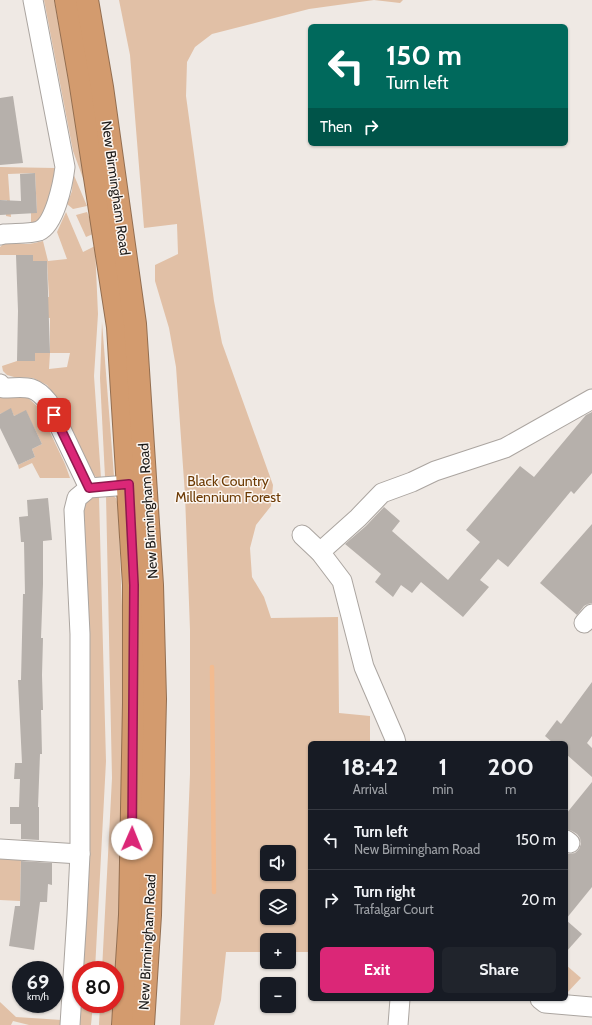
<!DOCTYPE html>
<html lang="en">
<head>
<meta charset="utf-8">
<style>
	:root { --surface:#171b24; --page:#20242c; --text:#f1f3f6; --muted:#9ea1a6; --line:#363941; --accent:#db2777 }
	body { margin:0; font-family:Cabin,sans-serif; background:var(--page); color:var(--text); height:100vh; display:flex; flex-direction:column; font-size:15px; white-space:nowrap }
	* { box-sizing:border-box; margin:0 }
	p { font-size:13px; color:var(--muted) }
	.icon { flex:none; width:22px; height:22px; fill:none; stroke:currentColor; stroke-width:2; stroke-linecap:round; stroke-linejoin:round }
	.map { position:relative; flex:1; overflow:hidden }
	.side { position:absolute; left:308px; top:741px; width:260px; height:260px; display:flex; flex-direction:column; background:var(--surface); border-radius:6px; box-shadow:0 1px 3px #0004 }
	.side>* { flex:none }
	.top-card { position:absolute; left:308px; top:24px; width:260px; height:122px; border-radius:6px; box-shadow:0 1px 3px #0004; background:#00695c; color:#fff; overflow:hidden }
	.tools { position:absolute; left:260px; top:845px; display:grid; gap:8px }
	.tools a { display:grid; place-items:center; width:36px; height:36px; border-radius:6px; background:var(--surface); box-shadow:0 1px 3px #0004; font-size:20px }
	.speed { position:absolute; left:12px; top:961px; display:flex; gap:8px; font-size:20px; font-weight:700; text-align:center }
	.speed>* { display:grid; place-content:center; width:52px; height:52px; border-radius:50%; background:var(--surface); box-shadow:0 1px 3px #0004; line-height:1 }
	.speed small { font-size:10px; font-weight:400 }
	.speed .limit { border:6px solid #d22; background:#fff; color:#111 }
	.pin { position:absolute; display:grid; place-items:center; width:34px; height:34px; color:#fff; margin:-17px; border-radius:8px; box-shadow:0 2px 6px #0006 }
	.me { position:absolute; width:44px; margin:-22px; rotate:1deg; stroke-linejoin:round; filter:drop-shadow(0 0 3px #0008) }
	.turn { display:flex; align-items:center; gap:14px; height:84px; padding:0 12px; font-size:18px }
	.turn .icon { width:52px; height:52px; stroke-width:2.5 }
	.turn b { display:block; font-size:28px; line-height:34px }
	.then { display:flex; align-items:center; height:38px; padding:0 12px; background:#0003; gap:8px; font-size:15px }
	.eta { display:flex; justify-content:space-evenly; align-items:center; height:68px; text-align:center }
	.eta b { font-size:24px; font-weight:800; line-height:28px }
	.cta { display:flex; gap:8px; margin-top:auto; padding:8px 12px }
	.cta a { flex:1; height:46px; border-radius:6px; background:var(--accent); color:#fff; font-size:16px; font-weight:800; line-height:46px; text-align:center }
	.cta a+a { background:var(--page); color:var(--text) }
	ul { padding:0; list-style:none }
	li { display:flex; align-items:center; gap:12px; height:60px; padding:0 12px; border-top:1px solid var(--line) }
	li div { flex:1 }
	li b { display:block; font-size:15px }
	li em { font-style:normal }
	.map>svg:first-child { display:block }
</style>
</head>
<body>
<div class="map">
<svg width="592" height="1025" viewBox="0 0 592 1025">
	<rect width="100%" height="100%" fill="#efe9e4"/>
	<g fill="#e1c0a6" fill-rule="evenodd">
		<path d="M44,0H54L91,200L73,151Z"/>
		<path d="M119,0H403L400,3L374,0L309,9L212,34L195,47L187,62L186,96L214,301L222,343L273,485L271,506L256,525L250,548L252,577L264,597L271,618L338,617L339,713L370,716V743H310V952H289V940H267V952H226L221,1000L214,1025H180L190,774V630L185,495L176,367L169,328L155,281V265L178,254L177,224L144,228L130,55ZM267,852H289V874H267ZM267,896H289V918H267Z"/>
		<path d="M0,167L55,168C56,177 46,213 40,220C38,221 34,223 31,224V213H37L35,173L8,174L11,217L6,216L7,200H0Z"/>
		<path d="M73,173L87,206L73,209L67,204L72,191Z"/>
		<path d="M66,212L83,252L95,246L98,314L94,376L101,478H97L92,473L58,399L47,385L33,378L14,377L7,375L3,371L2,366L17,361H35V353L50,352V318L34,317V297H49L47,261H33L32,255H0V247C7,240 17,244 26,244C32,244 37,242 43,241L48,261L67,259L57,232ZM50,353H70L67,367L49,369Z"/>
		<path d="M87,212L92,224L93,234L86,237L76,215Z"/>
		<path d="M102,322L114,476L105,477L100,378Z"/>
		<path d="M7,397H27L38,407L65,464L70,478H40L32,463L19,469L18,465L35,457L32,449L42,444L26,411L14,416L11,409L0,414V398Z"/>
		<path d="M106,495H112L116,498L118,506L125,681L122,844L115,974V970H102L112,778Z"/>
		<path d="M99,496L106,761L95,970H81V1004H93L91,1025H74L83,513C85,503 88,497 99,496Z"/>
		<path d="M0,857L21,858L20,901L0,900Z"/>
		<path d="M566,965L581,978L566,994Z"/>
		<path d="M0,1002L16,1017L62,1020V1025H29L13,1021L11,1025H0Z"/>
		<path d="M100,1004H113L111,1025H99Z"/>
	</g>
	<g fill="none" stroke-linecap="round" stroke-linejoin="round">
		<path stroke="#f2bb90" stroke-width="4.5" d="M212,667L214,892"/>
	</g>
	<g fill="#b6b0ab">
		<path d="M13,96L23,163L0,165V98Z"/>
		<path d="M35,173L37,213L0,215V200L21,201L20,174Z"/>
		<path d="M16,255H33V261H47L50,353H35V361H17L18,311Z"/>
		<path d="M11,408L14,416L26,410L42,444L32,449L35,457L18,465L0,428V414Z"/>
		<path d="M592,412V473L574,494L571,491L508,567L498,559L480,580L489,587L463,617L421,582L412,593L401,585L393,597L375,582L381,574L345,544L366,526L384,507L400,521L392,531L448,580L480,542L466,530L520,466L534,477L586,415Z"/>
		<path d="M48,498L52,540L43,541V584L41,638H43L42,675L43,710H41L42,754H40L38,807H39V840L21,839V824H10V807H19L20,779H14L15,763H22L18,680H21L23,594H25L24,542H21L19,517L28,516L27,500Z"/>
		<path d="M592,524V603L588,604L584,606L577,615L540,583Z"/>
		<path d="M592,682V736L587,743L592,748V777L566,754V743H553L545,736L557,720L561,724Z"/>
		<path d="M592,782V887L566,919V853L569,854L575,853L579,849L581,844L580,838L577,834L572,831L566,829V814Z"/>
		<path d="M21,861L52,863V885L48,884L47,902H40L34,950L9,946L15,906H20Z"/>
		<path d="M566,920L582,934L566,952Z"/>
	</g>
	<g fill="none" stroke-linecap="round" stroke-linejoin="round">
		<defs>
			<g id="minor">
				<path d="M0,235L4,234C14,233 30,234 39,231C55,224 63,183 65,167L33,0"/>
				<path d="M0,384L3,388C24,388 33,383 48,402L89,488"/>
				<path d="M302,535L320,552L342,581L364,667L395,739L396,743"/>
				<path d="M320,552L358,518L382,493L412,482L435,471L505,448L592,399"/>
				<path d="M584,623L592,614"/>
				<path d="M566,840L570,843"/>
				<path d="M0,849L80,854"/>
				<path d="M540,999L545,1003L592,1007"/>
				<path d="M70,1025L77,915L80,854V634L74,510L77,498L89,488L129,485"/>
				<path d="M398,1025L400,999"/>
			</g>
			<g id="highway">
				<path d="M66,0L80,80L118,327L134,585V703L130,915L123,1025"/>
				<path d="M87,0L102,87L135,324L152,585L155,699L150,915L143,1025"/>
			</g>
		</defs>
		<use href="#minor" stroke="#aba5a0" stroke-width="21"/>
		<use href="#highway" stroke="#936e50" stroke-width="24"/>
		<use href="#minor" stroke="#fff" stroke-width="19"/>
		<use href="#highway" stroke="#d39b6e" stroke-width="22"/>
	</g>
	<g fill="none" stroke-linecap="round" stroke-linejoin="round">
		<defs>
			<path id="route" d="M54,415L89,488L129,484L134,585L132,839"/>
		</defs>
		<use href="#route" stroke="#8e194d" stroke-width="10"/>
		<use href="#route" stroke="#db2777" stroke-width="7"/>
	</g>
	<g text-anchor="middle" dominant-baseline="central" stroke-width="3" stroke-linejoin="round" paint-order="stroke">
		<g font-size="14" fill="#1d1b19" stroke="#fcf6f1">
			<text transform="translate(116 188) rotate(82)">New Birmingham Road</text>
			<text transform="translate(148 511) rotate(-94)">New Birmingham Road</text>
			<text transform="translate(147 942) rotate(-87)">New Birmingham Road</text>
		</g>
		<g font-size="14" fill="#6c3a04" stroke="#fcf6f1">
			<text x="228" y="481">Black Country<tspan x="228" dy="16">Millennium Forest</tspan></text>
		</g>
	</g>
</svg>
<div class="tools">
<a><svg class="icon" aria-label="sound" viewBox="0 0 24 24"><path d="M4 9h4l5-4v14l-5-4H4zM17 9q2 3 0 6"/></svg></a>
<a><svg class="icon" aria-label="layers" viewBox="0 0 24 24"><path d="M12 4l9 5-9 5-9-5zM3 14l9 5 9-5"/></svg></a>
<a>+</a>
<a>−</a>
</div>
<div class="speed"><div>69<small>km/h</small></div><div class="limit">80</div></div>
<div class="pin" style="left:54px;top:415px;background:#d93025"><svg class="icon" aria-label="arrive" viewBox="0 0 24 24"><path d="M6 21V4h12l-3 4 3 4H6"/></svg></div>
<svg class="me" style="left:132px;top:839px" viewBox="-20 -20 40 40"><circle r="19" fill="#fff"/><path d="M0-13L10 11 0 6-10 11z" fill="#db2777"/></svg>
<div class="top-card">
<div class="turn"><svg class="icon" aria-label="left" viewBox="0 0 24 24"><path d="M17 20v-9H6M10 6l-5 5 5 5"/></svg><div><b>150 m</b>Turn left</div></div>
<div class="then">Then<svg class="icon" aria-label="right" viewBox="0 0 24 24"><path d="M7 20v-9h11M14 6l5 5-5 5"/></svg></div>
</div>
<section class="side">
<div class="eta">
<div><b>18:42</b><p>Arrival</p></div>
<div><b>1</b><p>min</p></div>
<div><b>200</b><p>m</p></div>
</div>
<ul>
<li><svg class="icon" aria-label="left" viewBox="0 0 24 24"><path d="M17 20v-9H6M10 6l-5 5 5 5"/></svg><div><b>Turn left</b><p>New Birmingham Road</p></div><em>150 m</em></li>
<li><svg class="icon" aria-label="right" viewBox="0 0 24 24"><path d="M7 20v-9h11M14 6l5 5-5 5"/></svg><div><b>Turn right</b><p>Trafalgar Court</p></div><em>20 m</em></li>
</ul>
<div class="cta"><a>Exit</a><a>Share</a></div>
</section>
</div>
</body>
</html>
